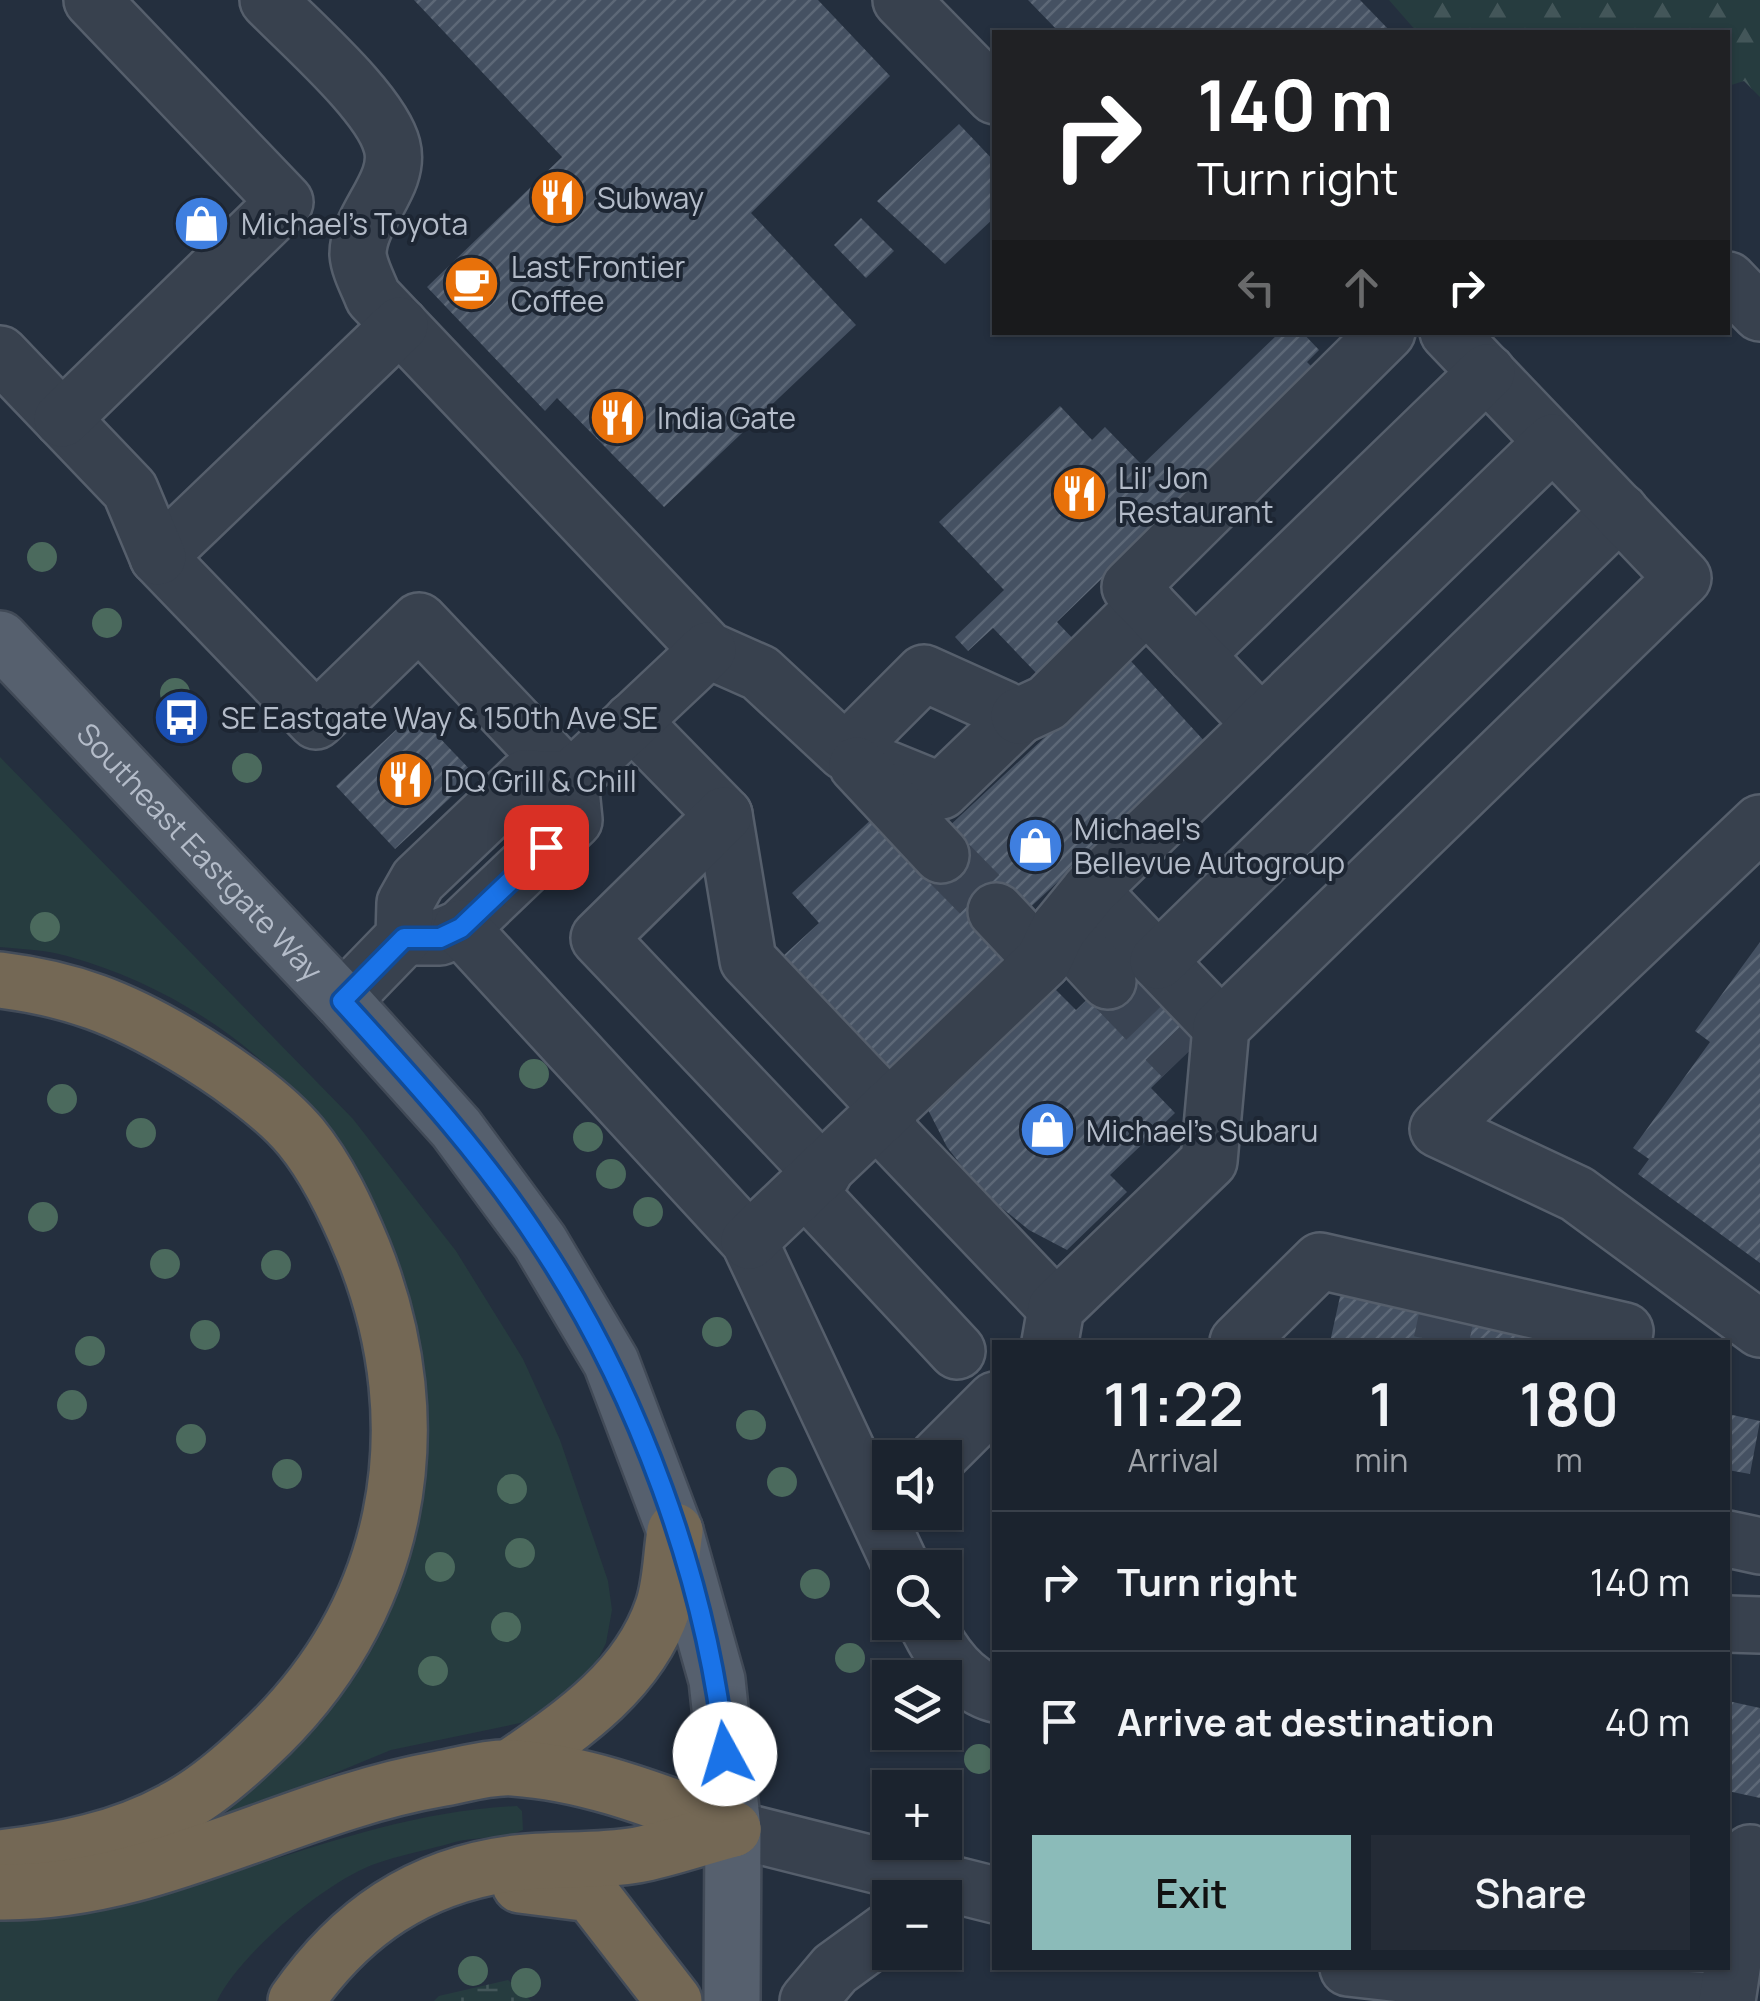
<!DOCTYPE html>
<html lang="en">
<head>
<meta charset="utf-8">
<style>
	:root { --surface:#1b232e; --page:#242b36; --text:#f1f3f6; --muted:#a0a4aa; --line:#39404a; --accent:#8bbbb9 }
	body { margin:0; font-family:Manrope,sans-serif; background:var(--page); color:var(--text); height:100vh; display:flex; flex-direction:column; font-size:38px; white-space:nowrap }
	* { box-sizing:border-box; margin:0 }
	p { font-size:32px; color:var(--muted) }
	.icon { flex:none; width:55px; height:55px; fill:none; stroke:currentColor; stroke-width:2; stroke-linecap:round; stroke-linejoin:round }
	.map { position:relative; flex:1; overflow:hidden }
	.sheet { position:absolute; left:992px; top:1340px; width:738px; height:630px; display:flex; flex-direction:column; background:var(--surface); border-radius:0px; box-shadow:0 2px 8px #0004,0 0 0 2px var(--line) }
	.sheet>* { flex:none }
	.banner { position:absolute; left:992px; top:30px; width:738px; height:305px; border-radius:0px; box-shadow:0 2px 8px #0004,0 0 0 2px var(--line); background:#202124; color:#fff; overflow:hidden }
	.fabs { position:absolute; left:872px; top:1440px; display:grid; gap:20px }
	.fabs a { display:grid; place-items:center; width:90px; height:90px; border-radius:0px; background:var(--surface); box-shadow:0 2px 8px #0004,0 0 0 2px var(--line); font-size:50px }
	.pin { position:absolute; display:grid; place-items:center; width:85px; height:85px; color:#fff; margin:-42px; border-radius:20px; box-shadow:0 5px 15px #0006 }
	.me { position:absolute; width:110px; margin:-55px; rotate:354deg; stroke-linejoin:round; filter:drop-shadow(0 0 8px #0008) }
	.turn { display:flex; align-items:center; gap:35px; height:210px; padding:0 40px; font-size:45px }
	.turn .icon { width:130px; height:130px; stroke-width:2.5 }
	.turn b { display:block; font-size:70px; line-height:85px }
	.lanes { display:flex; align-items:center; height:95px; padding:0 40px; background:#0003; justify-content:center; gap:50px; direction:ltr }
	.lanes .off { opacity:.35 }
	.eta { display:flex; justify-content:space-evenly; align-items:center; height:170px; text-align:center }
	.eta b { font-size:60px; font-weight:600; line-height:70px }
	.primary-button { display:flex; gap:20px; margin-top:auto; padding:20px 40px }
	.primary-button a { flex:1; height:115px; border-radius:0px; background:var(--accent); color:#111; font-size:40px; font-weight:600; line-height:115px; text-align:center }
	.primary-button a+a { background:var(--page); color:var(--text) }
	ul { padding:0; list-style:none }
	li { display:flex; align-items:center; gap:30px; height:140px; padding:0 40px; border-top:2px solid var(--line) }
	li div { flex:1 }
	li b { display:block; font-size:38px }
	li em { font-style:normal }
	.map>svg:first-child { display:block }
</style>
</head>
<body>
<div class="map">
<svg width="1760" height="2001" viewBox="0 0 1760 2001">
	<defs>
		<pattern id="forest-firs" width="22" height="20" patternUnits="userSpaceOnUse" patternTransform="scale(2.5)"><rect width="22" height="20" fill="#263c3f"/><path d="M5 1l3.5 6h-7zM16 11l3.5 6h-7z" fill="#435659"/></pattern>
		<pattern id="wetland-marsh" width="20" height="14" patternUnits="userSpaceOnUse" patternTransform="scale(2.5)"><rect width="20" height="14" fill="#263c3f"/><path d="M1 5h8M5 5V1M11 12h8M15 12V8" fill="none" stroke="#435659"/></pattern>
		<pattern id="building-hatch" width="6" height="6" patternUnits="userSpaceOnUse" patternTransform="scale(2.5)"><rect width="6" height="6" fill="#455162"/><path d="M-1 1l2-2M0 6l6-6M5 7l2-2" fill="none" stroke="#5d6877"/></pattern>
	</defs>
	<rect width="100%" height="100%" fill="#242f3e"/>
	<g fill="#263c3f">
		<path d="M0,757L353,1119L456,1251L523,1359L560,1440L608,1581L612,1610L606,1643L591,1673L570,1696L530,1721L391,1750L255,1806L226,1813C277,1767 327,1722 364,1663C402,1603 422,1526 426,1455C441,1224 290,1018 67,956C46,950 22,949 0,947Z"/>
		<path d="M517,1806L522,1811L523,1830C502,1840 477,1836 455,1842C428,1850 399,1855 372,1865C323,1884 240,1954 217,2001H0V1918C41,1917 82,1915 122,1905C254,1873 380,1812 517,1806Z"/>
	</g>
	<path fill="url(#forest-firs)" d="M1389,0H1760V97L1744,81L1728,86V32H1417Z"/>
	<path fill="url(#wetland-marsh)" d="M508,1980L531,2001H434L439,1996Z"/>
	<g fill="url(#building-hatch)">
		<path d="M414,0H818L890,76L751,213L856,325L664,507L557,398L545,411L427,287L562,157Z"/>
		<path d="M1028,0H1360L1391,32H1059Z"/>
		<path d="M959,124L995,162V217L945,264L877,201Z"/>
		<path d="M861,218L894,251L866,278L834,245Z"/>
		<path d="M1280,332H1302L1319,350L1307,362L1316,371L1057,622L1077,643L1041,678L993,628L968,651L955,637L1004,590L939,522L1060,406L1092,440L1105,427L1142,465Z"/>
		<path d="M1129,659L1207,744L1023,914L1016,952L888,1070L783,956L819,923L792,893L876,815L946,829Z"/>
		<path d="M415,712L475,775L395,849L336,786Z"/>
		<path d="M1760,942V1263L1638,1174L1649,1159L1633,1148L1710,1042L1695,1031Z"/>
		<path d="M1123,965L1198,1042L1151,1088L1175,1113L1110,1175L1127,1192L1067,1250L1029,1230L981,1191L947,1147L924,1102L964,1063L971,1070L1055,989L1076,1010Z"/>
		<path d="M1341,1292L1576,1342H1330Z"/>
		<path d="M1728,1414L1760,1421L1750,1474L1728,1470Z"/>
		<path d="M1728,1701L1760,1708V1798L1728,1791Z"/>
	</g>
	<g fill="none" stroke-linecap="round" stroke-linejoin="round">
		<g stroke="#3a4453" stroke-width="55" stroke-dasharray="55 28" stroke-linecap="butt">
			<path d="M941,855L996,911"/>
			<path d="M1108,981L1182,1058"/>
			<path d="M1441,1342L1447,1314"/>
		</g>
		<defs>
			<g id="minor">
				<path d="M268,0C301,34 381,103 392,146C402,184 358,216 358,254C359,268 368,284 373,297L708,650L760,673L845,752L924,673L1019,716L941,791L845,752"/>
				<path d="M901,0L995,96"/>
				<path d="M1728,280L1760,313"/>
				<path d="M400,325L158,557L316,721L419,621L570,780L574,820L461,928L440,937H404"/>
				<path d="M1448,332L1553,442"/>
				<path d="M0,354L130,490L158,557"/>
				<path d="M62,419L285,202L92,0"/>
				<path d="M1195,655L1487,372"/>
				<path d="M1019,716L1047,703L1147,604"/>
				<path d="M632,721L724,815L748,960L876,1095L893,1137L1056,1308"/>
				<path d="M1261,724L1130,587L1387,332"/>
				<path d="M857,765L941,855"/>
				<path d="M724,815L599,938L823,1174"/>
				<path d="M1760,823L1438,1129L1577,1194L1760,1329"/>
				<path d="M1090,890L1221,1027"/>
				<path d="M996,911L1043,961"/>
				<path d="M461,928L749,1241L902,1568"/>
				<path d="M1059,928L1108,981"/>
				<path d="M1158,961L1620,511"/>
				<path d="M342,1001L404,937L405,903L418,880L525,778L570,780L708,650"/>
				<path d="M807,1190L957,1351"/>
				<path d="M749,1241L1043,961L1059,928L1090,890L1553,442L1683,578L1221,1027L1209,1161L1056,1308L1050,1342"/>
				<path d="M1238,1342L1320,1261L1625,1331"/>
				<path d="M937,1458L995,1400"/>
				<path d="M1728,1539L1760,1546"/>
				<path d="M926,1622C940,1652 962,1684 995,1694"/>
				<path d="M1728,1624L1760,1625"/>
				<path d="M733,1829L995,1895"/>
				<path d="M1348,1968L1570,1993L1714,2001"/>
				<path d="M808,2001L835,1969L890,1929"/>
				<path d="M1727,2001L1750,1853"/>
			</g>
			<g id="major">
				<path id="s1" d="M0,639L342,1001L456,1128L540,1242L611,1362L675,1531L717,1680L733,1829L732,2001"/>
			</g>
			<g id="highway">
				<path d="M0,980C72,989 121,1008 183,1045C220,1067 274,1104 301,1137C328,1170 347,1211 363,1250C435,1429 400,1614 257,1746C232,1770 204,1794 173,1810C120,1839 60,1851 0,1858"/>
				<path d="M511,1767C572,1725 638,1681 663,1607C671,1584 671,1555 675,1531"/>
				<path d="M520,1885L591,1894L674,2001"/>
				<path d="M0,1892C155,1894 289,1805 439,1779C462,1775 491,1766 514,1768C590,1773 662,1803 733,1829"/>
				<path d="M296,2001C350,1923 419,1875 515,1863C555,1858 597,1862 637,1855C669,1849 701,1837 733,1829"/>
			</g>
		</defs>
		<use href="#minor" stroke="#565f6c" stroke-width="60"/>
		<use href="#major" stroke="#414a57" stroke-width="60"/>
		<use href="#highway" stroke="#434c59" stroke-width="60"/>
		<use href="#minor" stroke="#38414e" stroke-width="55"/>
		<use href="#major" stroke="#56606e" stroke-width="55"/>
		<use href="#highway" stroke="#746855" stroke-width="55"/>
	</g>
	<g fill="#4b6a5d">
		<circle cx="42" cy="557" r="15"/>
		<circle cx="107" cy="623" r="15"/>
		<circle cx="175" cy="693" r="15"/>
		<circle cx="247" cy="768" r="15"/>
		<circle cx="45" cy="927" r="15"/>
		<circle cx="534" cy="1074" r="15"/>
		<circle cx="62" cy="1099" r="15"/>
		<circle cx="141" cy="1133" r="15"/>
		<circle cx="588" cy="1137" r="15"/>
		<circle cx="611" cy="1174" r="15"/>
		<circle cx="648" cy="1212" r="15"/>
		<circle cx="43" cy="1217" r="15"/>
		<circle cx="165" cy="1264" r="15"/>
		<circle cx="276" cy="1265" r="15"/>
		<circle cx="717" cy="1332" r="15"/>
		<circle cx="205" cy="1335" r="15"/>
		<circle cx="90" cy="1351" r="15"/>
		<circle cx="72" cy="1405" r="15"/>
		<circle cx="751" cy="1425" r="15"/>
		<circle cx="191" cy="1439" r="15"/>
		<circle cx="287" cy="1474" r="15"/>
		<circle cx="782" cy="1482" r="15"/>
		<circle cx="512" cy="1489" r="15"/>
		<circle cx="520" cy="1553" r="15"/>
		<circle cx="440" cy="1567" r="15"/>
		<circle cx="815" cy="1584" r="15"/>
		<circle cx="506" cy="1627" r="15"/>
		<circle cx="850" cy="1658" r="15"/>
		<circle cx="433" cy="1671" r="15"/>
		<circle cx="979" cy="1759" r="15"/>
		<circle cx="473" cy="1971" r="15"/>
		<circle cx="526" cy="1983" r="15"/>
	</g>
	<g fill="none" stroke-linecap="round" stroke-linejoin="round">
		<defs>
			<path id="route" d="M546,847L461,928L440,938H404L342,1001C412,1078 483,1155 540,1243C637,1389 707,1580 725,1754"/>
		</defs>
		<use href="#route" stroke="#114b97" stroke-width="25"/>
		<use href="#route" stroke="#1a73e8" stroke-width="18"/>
	</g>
	<defs>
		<symbol id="restaurant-disc" viewBox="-11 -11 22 22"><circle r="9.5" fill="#e8710a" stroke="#1d2633"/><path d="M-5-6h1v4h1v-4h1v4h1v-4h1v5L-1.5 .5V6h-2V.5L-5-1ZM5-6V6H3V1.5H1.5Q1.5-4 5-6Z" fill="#fff"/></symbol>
		<symbol id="shop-disc" viewBox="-11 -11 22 22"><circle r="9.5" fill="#3f7fe0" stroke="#1d2633"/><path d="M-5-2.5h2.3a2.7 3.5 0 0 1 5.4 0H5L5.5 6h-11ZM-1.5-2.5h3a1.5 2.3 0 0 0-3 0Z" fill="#fff"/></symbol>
		<symbol id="cafe-disc" viewBox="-11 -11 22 22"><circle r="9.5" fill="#e8710a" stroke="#1d2633"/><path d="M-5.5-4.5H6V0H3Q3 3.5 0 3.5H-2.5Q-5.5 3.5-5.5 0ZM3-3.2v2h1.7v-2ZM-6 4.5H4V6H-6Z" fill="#fff"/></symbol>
		<symbol id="bus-disc" viewBox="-11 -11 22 22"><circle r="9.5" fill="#1a4fb4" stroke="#1d2633"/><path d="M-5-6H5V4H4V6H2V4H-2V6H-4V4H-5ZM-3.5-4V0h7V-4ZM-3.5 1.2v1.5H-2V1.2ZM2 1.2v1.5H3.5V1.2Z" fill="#fff"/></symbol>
	</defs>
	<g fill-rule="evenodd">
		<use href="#restaurant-disc" x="526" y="166" width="63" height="63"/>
		<use href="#shop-disc" x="170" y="192" width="63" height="63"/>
		<use href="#cafe-disc" x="440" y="252" width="63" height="63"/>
		<use href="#restaurant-disc" x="586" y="386" width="63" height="63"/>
		<use href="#restaurant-disc" x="1048" y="462" width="63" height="63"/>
		<use href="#bus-disc" x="150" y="686" width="63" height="63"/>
		<use href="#restaurant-disc" x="374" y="748" width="63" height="63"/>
		<use href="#shop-disc" x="1004" y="814" width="63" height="63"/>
		<use href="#shop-disc" x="1016" y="1098" width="63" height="63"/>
	</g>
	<g text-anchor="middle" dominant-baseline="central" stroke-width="8" stroke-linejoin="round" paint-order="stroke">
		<g font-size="30" fill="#b4bcc9" stroke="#1d2633" text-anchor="start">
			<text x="597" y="197">Subway</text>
			<text x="241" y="223">Michael's Toyota</text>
			<text x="511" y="266">Last Frontier<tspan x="511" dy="34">Coffee</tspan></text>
			<text x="657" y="417">India Gate</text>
			<text x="1118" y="477">Lil' Jon<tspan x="1118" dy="34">Restaurant</tspan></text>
			<text x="221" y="717">SE Eastgate Way &amp; 150th Ave SE</text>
			<text x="444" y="780">DQ Grill &amp; Chill</text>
			<text x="1074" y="828">Michael's<tspan x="1074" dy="34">Bellevue Autogroup</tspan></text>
			<text x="1086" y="1130">Michael's Subaru</text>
		</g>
		<g font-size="30" fill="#b4bcc9" stroke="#1d2633">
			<text stroke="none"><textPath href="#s1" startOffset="292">Southeast Eastgate Way</textPath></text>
		</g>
	</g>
</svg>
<div class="fabs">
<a><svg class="icon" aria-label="sound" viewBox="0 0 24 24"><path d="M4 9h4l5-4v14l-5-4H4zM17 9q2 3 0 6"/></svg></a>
<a><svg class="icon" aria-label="search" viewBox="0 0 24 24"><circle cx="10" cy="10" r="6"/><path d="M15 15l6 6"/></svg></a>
<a><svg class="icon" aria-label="layers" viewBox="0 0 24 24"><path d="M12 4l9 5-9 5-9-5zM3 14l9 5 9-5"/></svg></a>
<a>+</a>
<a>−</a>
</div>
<div class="pin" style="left:546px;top:847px;background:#d93025"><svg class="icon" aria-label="arrive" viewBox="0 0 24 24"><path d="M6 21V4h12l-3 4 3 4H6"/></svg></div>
<svg class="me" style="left:725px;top:1754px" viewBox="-20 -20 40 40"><circle r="19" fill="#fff"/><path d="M0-13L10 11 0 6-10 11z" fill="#1a73e8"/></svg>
<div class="banner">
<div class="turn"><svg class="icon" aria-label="right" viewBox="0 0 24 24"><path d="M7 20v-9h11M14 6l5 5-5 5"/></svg><div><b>140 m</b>Turn right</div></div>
<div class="lanes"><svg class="icon off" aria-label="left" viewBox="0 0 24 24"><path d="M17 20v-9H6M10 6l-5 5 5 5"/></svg><svg class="icon off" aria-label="ahead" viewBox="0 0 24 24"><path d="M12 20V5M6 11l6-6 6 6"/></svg><svg class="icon" aria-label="right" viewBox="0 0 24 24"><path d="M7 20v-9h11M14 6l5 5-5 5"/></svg></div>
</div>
<section class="sheet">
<div class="eta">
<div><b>11:22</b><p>Arrival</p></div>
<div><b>1</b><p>min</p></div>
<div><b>180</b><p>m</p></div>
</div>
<ul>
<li><svg class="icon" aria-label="right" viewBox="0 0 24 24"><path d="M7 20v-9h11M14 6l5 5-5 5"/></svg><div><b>Turn right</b></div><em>140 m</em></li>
<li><svg class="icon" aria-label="arrive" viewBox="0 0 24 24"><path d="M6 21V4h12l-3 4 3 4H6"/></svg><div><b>Arrive at destination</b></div><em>40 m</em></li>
</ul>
<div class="primary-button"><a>Exit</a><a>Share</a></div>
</section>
</div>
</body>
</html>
